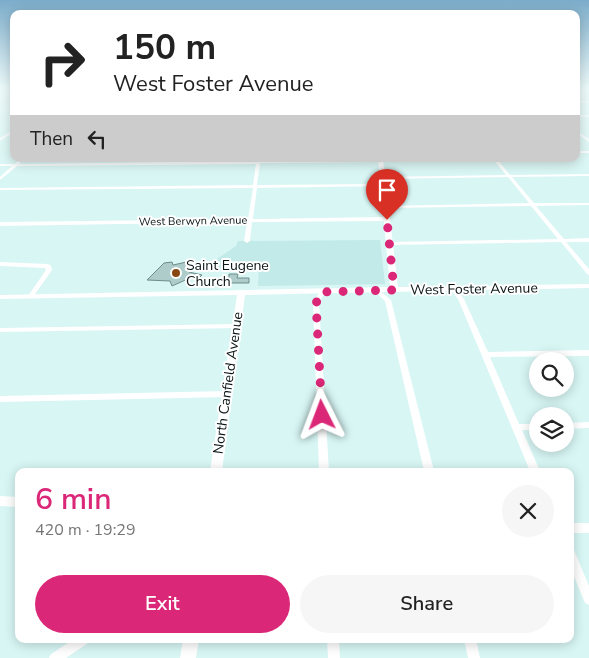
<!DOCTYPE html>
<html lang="en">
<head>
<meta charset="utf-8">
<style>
	:root { --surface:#fff; --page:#f6f6f6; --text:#222; --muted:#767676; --accent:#db2777 }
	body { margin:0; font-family:"Nunito Sans",sans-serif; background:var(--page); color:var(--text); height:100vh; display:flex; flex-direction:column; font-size:19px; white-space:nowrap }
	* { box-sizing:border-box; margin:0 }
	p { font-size:16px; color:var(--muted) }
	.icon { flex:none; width:28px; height:28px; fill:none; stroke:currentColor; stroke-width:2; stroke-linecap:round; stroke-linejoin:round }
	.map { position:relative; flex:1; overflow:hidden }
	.sheet { position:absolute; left:15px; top:468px; width:559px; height:175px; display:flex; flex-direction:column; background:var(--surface); border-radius:10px; box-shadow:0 2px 12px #0003 }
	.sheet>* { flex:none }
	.hud { position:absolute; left:10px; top:10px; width:570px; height:152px; border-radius:10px; box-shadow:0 2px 12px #0003; background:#fff; color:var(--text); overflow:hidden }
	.controls { position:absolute; left:529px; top:352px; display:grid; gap:10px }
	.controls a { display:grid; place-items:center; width:45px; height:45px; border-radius:50%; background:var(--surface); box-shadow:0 2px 12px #0003; font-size:25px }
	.pin { position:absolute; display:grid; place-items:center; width:42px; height:42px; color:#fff; margin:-51px -21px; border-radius:50% 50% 50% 0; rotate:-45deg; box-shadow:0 0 5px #0007 }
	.pin .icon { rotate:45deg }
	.me { position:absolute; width:55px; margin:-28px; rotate:357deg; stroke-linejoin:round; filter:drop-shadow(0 0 4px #0008) }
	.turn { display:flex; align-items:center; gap:18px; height:105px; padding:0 20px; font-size:22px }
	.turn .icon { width:65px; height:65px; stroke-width:2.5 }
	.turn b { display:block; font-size:35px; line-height:42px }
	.then { display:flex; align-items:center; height:48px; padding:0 20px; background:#0003; gap:10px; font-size:19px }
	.round { display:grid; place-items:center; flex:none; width:52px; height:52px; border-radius:26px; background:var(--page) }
	.summary { display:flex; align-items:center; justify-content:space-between; height:85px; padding:0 20px }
	h1 { font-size:30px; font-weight:600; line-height:38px; color:var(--accent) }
	.button { display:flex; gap:10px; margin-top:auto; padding:10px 20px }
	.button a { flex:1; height:58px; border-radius:30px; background:var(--accent); color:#fff; font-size:20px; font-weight:600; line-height:58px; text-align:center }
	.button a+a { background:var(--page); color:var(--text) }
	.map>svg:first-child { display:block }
</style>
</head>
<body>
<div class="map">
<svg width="589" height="658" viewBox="0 0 589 658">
	<rect width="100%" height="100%" fill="#d7f6f4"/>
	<path fill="#c1eae8" d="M380,240L385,284L258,286L259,268L212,269L214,261L236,246L238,241Z"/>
	<g fill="#adccca" stroke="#708c8b">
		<path d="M191,261L189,272L202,275L197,280L190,278L172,286L170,281L147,280L164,263L172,262L173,265Z"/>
		<path d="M229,274H238L237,278H249V283H224L225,278H229Z"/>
	</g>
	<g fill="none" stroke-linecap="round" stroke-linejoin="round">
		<g fill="#fff" fill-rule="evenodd">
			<path d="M14,88V90L0,98V96Z"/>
			<rect x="576" y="89" width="13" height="2"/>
			<rect x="576" y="101" width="13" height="2"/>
			<rect x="576" y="115" width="13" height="2"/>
			<path d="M14,129V132L0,141V138Z"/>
			<path d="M576,130L589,139V142L576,133Z"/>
			<rect x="576" y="151" width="13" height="2"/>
			<path d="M20,159H24L19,164L257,161V159H261V161L381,160L383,161L382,162L260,163L257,185L383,184L385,185L383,186L257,188L253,219L387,217L390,219L387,221L252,222L250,241L247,243L244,241L247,222L0,226V222L248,219L253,188L0,190V188L253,185L256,164L17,166L0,180V177L12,166H0V164H15Z"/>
			<path d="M493,159H497L510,175L589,174V176L512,177L534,203H589V205L536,206L564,239L589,238V242H566L589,269V275L587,274L561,242L387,245L386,244L389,242L558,239L531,206L385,208L383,207L385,206L529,203L508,177L382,179L380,178L382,177L506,175Z"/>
			<path d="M0,262L48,264L51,266L52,270L33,297L31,298L28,296L46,270L45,268L0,266Z"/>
			<path d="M453,287L455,288L464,299L488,352L589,350V356L490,357L519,424H538V430H522L540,471H530L458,299L450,289Z"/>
			<path d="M377,289L379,290L391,300L434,471H424L385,301L374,291Z"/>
			<path d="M322,290L325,292L319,303L329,471H319L313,303L320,291Z"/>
			<path d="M237,324H239L240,326L239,328L0,332V328Z"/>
			<path d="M227,391L230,392L231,394L230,396L227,397L0,402V396Z"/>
			<path d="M589,422V428L565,429V423Z"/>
			<path d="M0,496L19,497V507L0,506Z"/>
			<rect x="570" y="523" width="19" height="10"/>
			<path d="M570,549L574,550L589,586V605L585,603L570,567Z"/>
			<path d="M74,639H90L88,643L66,658H49L51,654Z"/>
			<path d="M327,639H339L340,658H328Z"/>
			<path d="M464,639H476L480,658H468Z"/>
		</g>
		<g fill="#fff" fill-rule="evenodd">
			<rect x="0" y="93" width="14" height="2"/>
			<path d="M378,159H383L398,287L589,284V288L245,295L222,471H210L237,295L0,299V295L390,287Z"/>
			<path d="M183,639H199L196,658H180Z"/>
		</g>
	</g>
	<linearGradient id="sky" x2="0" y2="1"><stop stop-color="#7bacca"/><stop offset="0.49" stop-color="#edfbfa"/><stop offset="1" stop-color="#edfbfa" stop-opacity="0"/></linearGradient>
	<rect width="589" height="180" fill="url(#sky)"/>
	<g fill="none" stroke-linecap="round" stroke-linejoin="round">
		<path stroke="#db2777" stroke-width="9" stroke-dasharray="0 16.2" d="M322,415L316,303L322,292L394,290L387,220"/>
	</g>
	<circle fill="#884712" stroke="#fff" stroke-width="2" cx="176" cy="273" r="5"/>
	<g text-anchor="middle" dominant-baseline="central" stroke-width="4" stroke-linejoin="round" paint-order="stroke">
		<g font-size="11" fill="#091414" stroke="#fff">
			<text transform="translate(193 221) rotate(-1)">West Berwyn Avenue</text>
		</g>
		<g font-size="14" fill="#091414" stroke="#fff" text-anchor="start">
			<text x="186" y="265">Saint Eugene<tspan x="186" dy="16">Church</tspan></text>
		</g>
		<g font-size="14" fill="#091414" stroke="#fff">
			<text transform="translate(474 289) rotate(-1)">West Foster Avenue</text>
			<text transform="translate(228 383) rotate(-82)">North Canfield Avenue</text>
		</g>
	</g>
</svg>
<div class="controls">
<a><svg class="icon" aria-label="search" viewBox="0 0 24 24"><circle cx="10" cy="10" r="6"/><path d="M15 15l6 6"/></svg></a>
<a><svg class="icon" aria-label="layers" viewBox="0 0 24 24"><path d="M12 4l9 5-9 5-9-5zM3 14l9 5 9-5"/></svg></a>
</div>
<div class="pin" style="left:387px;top:220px;background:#d93025"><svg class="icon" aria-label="arrive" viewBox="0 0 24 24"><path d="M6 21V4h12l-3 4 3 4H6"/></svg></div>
<svg class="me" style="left:322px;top:415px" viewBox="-20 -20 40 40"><path d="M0-17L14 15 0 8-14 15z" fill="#db2777" stroke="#fff" stroke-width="4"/></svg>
<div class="hud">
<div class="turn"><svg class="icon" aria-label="right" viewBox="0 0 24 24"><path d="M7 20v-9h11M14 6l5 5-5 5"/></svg><div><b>150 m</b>West Foster Avenue</div></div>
<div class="then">Then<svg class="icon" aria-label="left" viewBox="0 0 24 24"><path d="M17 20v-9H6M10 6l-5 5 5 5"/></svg></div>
</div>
<section class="sheet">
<div class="summary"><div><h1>6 min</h1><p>420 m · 19:29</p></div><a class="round"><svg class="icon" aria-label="close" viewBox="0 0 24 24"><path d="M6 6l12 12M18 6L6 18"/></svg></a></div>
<div class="button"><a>Exit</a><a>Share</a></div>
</section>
</div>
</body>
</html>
